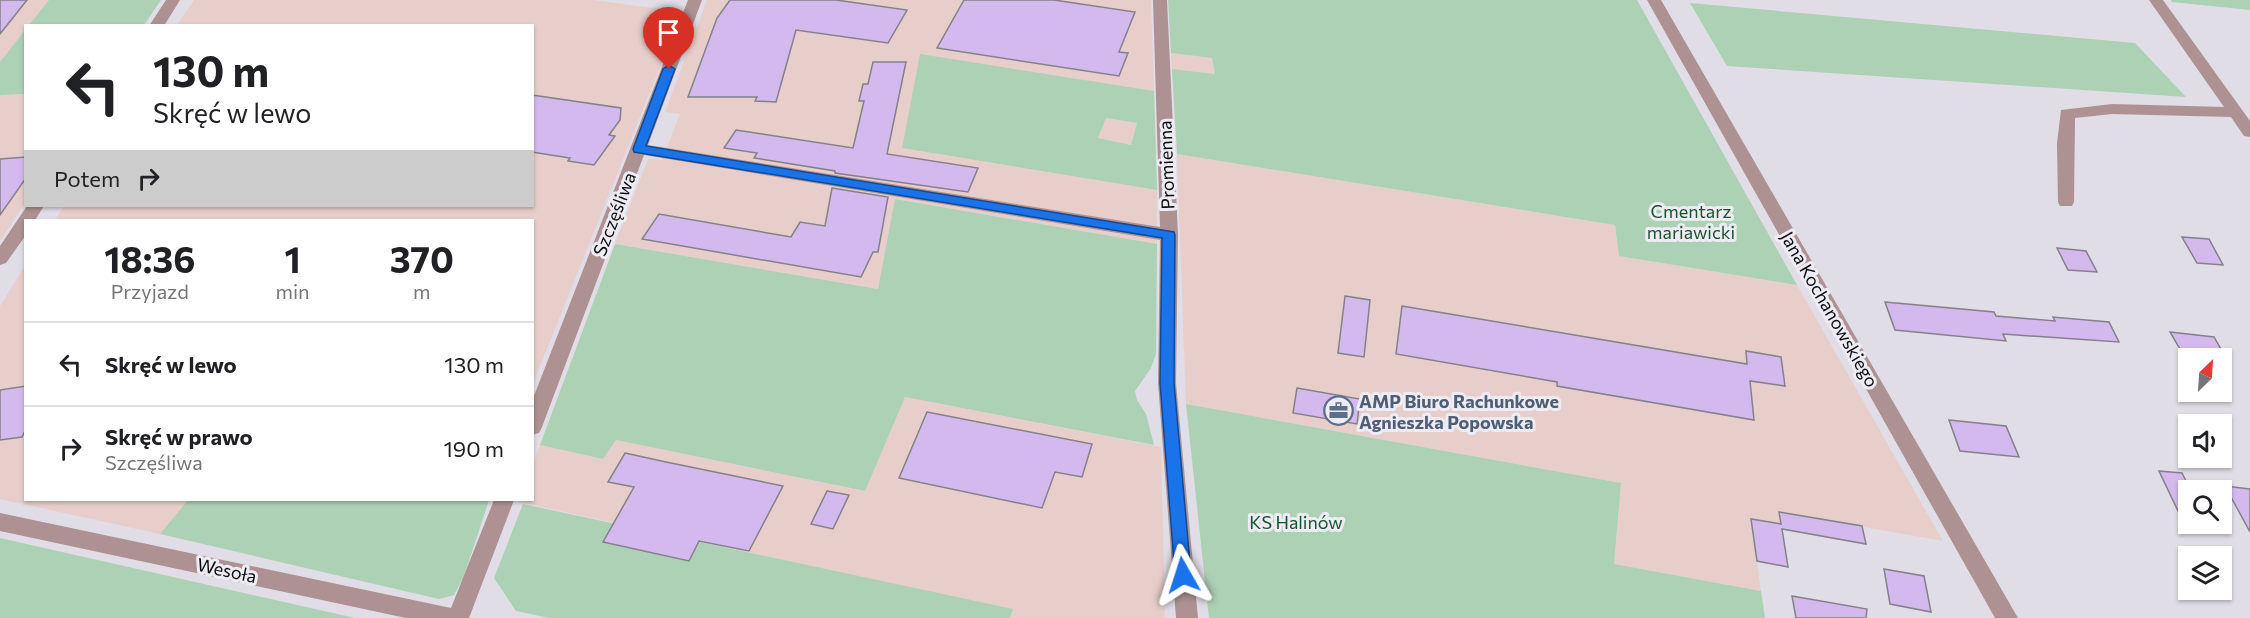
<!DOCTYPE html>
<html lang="pl">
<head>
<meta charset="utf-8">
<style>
	:root { --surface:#fff; --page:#f2f2f2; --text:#202124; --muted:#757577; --line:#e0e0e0 }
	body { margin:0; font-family:Commissioner,sans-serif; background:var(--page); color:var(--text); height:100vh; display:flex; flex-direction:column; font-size:22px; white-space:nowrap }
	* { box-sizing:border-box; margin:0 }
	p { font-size:20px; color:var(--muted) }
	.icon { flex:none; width:33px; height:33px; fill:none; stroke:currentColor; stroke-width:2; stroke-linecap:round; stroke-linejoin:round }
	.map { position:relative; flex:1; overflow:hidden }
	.details { position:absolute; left:24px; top:219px; width:510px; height:282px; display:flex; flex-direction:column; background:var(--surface); border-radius:0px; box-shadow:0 2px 4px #0004 }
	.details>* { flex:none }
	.top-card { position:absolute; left:24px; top:24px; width:510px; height:183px; border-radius:0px; box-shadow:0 2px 4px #0004; background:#fff; color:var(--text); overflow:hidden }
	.needle { width:39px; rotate:25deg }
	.controls { position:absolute; left:2178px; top:348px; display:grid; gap:12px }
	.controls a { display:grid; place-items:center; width:54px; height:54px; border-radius:0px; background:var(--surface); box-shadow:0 2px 4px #0004; font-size:30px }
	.pin { position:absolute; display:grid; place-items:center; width:51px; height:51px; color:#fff; margin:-62px -26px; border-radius:50% 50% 50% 0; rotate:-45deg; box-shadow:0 0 6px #0007 }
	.pin .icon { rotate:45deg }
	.me { position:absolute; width:66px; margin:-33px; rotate:354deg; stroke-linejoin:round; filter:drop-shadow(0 0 4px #0008) }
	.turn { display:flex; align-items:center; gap:21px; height:126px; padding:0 30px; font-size:27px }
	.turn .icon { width:78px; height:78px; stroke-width:2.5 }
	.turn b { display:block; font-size:42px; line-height:51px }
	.then { display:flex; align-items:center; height:57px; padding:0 30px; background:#0003; gap:12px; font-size:22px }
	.eta { display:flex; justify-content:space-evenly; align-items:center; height:102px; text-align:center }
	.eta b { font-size:36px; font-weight:700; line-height:42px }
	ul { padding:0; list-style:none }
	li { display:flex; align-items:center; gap:18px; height:84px; padding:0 30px; border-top:2px solid var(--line) }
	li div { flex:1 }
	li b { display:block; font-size:22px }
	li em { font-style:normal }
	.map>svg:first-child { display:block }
</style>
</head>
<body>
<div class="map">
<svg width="2250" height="618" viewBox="0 0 2250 618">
	<rect width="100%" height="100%" fill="#e0dde6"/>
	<g fill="#e8ceca">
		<path d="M0,0H49L29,25L26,26L25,30L0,62Z"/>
		<path d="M194,0H593L682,12L533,384L532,220H55L64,206H532V26L177,25Z"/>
		<path d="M707,0H1151L1154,91L920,55L902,148L1157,190V244L895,199L878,289L615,244L648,159L662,160L680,114L665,112Z"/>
		<path d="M1171,53L1212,58L1215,74L1172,69Z"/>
		<path d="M25,94V203L0,241V95Z"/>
		<path d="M1106,118L1137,123L1131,145L1098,138Z"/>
		<path d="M1177,154L1615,225L1619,256L1797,285L1943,541L1780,512L1781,524L1751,519L1761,591L1614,564L1621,483L1186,404Z"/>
		<path d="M25,266L26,500H188L160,534L0,499V306Z"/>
		<path d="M905,397L1161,447L1165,618H1010L1013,610L519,502L520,500H532L533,465L540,445L603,459L616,440L864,491Z"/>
	</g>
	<g fill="#acd1b5" fill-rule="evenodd">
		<path d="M49,0H161L144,25H29Z"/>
		<path d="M1168,0H1637L1797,285L1619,256L1615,225L1177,154L1172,69L1215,74L1212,58L1171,53Z"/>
		<path d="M2171,0H2250V10L2172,2Z"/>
		<path d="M1690,3L2135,43L2186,97L1727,66Z"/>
		<path d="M25,30V94L0,95V62Z"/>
		<path d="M920,54L1154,91L1157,190L902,148ZM1106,118L1137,123L1131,145L1098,138Z"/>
		<path d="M895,199L1157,244L1156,354L1151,368L1135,391L1137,400L1146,414L1154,445L905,397L865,491L616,440L603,459L540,445L615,244L878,289Z"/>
		<path d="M1186,404L1621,483L1614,564L1761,591L1765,618H1209Z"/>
		<path d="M188,500H489L464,576L454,595L439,599L160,534Z"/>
		<path d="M523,504L1013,609L1010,618H549L516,611L494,578Z"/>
		<path d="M0,538L355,618H0Z"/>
	</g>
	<g fill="#d3b9ed" stroke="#848188" stroke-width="1.5">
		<path d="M0,0H27L0,34Z"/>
		<path d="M730,0H836L907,10L888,43L796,30L776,102L755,101L757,97H688L717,18Z"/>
		<path d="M964,0H1054L1135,12L1119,52L1128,53L1119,76L937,48Z"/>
		<path d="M873,62H906L887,154L978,168L968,192L835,173V171L754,158L757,153L724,148L736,130L853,148L864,101H859L863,84H868Z"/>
		<path d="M532,95L621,108L620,120L609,135L615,136L594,165L568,161L570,158L532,152Z"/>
		<path d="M26,157V178L0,215V159Z"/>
		<path d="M832,188L888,197L878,252H873L861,277L642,239L659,214L791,237L800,222L825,226Z"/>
		<path d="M2182,237L2209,239L2223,265L2197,263Z"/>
		<path d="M2057,248L2086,251L2097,272L2068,270Z"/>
		<path d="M1345,296L1370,300L1364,357L1338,353Z"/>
		<path d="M1885,302L1994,312L1996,316L2055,321L2053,317L2109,322L2119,342L2003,334L2006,341L1895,330Z"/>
		<path d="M1402,306L1747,364L1746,351L1781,357L1785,386L1750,381L1754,420L1557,386V382L1396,354Z"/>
		<path d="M2170,332L2214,337L2226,358H2206L2203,353L2181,351Z"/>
		<path d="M26,386V429L22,437L0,440V390Z"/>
		<path d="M1297,388L1360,399L1357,424L1293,413Z"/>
		<path d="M927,412L1092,444L1082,477L1055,472L1042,508L899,478Z"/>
		<path d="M1949,420L2006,426L2019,457L1960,451Z"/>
		<path d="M625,453L666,462L783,486L749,551L699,541L689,561L603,542L634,487L608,482Z"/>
		<path d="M2159,471L2182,473L2188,485V532Z"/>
		<path d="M2225,486L2250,489V532Z"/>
		<path d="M827,491L849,495L833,529L811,524Z"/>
		<path d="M1779,512L1862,526L1866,544L1782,529L1788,567L1757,561L1751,519L1781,524Z"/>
		<path d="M1884,569L1924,576L1931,612L1890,604Z"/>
		<path d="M1792,596L1867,609L1866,618H1796Z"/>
	</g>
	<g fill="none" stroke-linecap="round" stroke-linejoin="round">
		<g fill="#ae9192" fill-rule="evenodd">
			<path d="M166,0H180L164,26H149Z"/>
			<path d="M688,0H702L648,145L1160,227L1153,0H1167L1178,235L1176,383L1198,618H1176L1158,383L1160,240L644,155L542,427L539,433L532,435V401Z"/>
			<path d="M1647,0H1661L2018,618H1995Z"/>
			<path d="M2149,0H2163L2250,121V137L2244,136L2231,117L2112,114L2075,118L2074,202L2072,206H2060L2058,202L2057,143L2061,110L2112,104L2224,107Z"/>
			<path d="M27,206H44L35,220H26V235L6,263L0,265V246Z"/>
			<path d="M494,500H514L469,618H406L0,531V513L451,608Z"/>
		</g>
	</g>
	<path fill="#1a73e8" stroke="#114b97" stroke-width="1.5" d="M669,65L675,69L646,146L1174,232L1175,235L1174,383L1191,575L1188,580L1183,582L1177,580L1175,575L1160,383L1162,238L634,152L633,149L663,69Z"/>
	<defs>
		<symbol id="office-ring" viewBox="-11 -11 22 22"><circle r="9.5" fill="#edebf3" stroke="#5c6f8a" stroke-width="1.5"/><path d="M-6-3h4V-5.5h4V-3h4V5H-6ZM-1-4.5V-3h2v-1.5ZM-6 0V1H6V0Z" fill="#5c6f8a"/></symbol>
	</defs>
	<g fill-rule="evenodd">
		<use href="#office-ring" x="1322" y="394" width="33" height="33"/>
	</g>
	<g text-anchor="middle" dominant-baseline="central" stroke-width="6" stroke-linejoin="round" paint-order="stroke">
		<g font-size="18" fill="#0c0b0e" stroke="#edebf3">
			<text transform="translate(1166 165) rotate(-92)">Promienna</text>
			<text transform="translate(614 214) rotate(-69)">Szczęśliwa</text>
			<text transform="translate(1830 309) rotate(60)">Jana Kochanowskiego</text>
			<text transform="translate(227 570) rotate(12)">Wesoła</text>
		</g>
		<g font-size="18" fill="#19532e" stroke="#edebf3">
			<text x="1691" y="211">Cmentarz<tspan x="1691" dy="21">mariawicki</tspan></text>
			<text x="1296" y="522">KS Halinów</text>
		</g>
		<g font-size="18" font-weight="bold" fill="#4e5e75" stroke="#edebf3" text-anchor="start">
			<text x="1359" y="401">AMP Biuro Rachunkowe<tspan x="1359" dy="21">Agnieszka Popowska</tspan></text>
		</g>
	</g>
</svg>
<div class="controls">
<a><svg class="needle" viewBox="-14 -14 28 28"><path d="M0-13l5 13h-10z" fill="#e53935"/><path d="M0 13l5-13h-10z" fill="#757577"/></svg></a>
<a><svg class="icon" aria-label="sound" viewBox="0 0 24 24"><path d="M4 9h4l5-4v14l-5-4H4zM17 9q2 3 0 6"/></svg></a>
<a><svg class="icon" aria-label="search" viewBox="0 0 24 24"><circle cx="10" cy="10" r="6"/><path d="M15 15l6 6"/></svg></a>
<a><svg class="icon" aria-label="layers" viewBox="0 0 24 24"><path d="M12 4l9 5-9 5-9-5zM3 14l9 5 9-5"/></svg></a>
</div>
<div class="pin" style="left:669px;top:69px;background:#d93025"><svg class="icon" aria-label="arrive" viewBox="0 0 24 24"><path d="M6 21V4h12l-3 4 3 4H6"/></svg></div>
<svg class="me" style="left:1183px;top:575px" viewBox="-20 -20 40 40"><path d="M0-17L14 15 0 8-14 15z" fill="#1a73e8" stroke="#fff" stroke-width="4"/></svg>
<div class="top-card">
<div class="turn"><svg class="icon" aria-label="left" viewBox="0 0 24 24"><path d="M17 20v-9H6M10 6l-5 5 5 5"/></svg><div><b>130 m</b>Skręć w lewo</div></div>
<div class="then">Potem<svg class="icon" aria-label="right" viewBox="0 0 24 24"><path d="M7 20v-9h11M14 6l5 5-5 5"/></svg></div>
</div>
<section class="details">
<div class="eta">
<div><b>18:36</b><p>Przyjazd</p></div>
<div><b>1</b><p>min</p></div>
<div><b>370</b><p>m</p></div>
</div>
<ul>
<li><svg class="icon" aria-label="left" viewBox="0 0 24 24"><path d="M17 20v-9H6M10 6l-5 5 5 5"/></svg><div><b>Skręć w lewo</b></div><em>130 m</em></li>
<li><svg class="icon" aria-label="right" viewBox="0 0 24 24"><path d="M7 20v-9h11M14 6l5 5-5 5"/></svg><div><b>Skręć w prawo</b><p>Szczęśliwa</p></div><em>190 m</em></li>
</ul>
</section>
</div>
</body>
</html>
